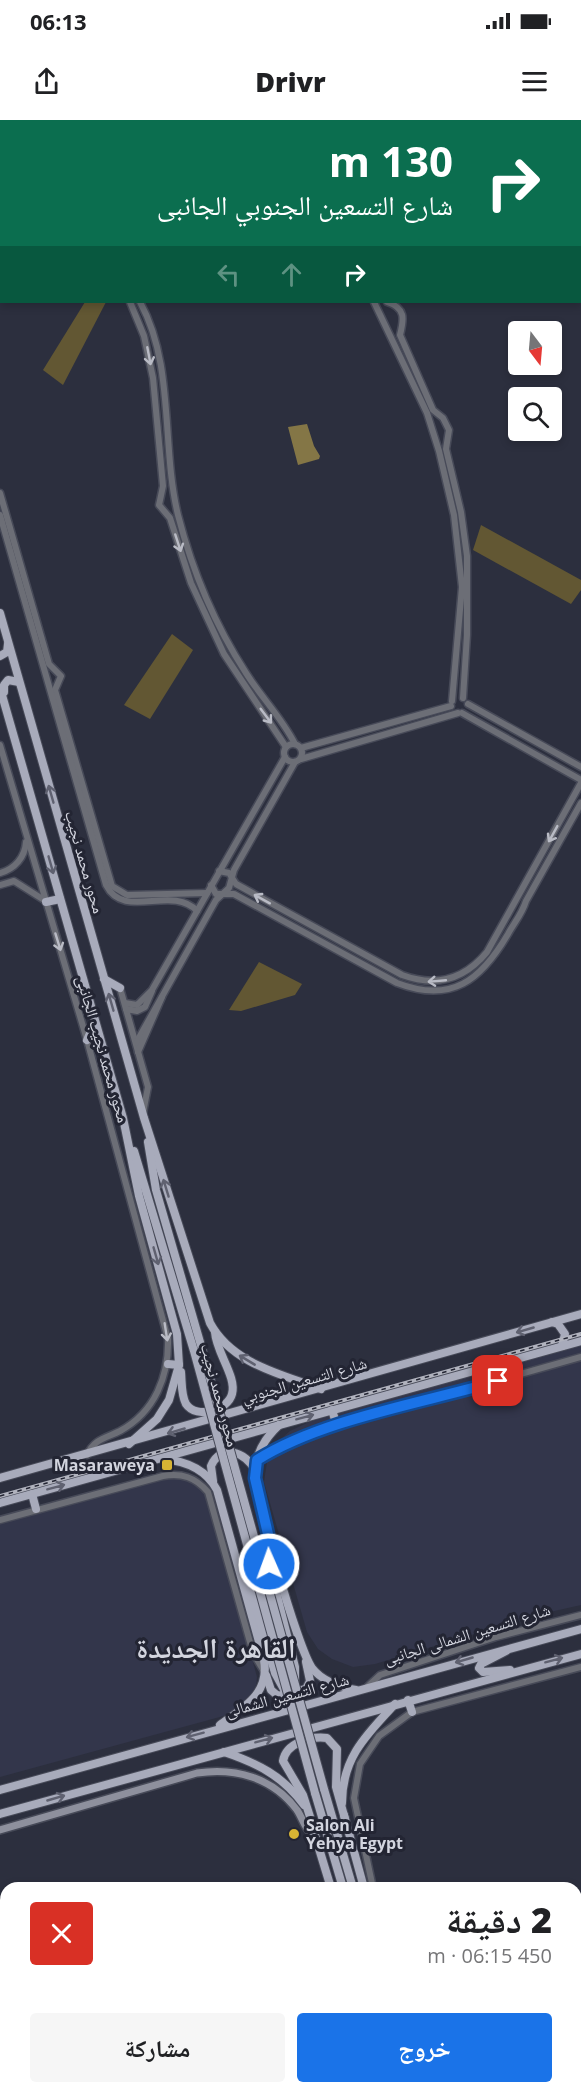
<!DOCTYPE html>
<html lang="ar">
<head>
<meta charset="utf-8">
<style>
	:root { --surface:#fff; --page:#f6f6f6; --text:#202124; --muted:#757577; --accent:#1a73e8 }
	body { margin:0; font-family:"Open Sans","Noto Naskh Arabic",sans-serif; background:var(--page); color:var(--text); direction:rtl; height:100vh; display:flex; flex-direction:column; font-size:22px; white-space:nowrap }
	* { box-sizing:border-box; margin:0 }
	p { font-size:20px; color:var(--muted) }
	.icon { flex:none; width:33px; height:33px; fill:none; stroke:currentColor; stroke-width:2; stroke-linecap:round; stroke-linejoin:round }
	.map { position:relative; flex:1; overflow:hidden; direction:ltr }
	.drawer { position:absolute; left:0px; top:1762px; width:582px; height:212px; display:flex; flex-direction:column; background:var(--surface); border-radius:18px 18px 0 0; box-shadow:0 3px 9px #0003; direction:rtl }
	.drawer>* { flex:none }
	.guide { position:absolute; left:0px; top:0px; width:582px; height:183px; box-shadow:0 3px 9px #0003; direction:rtl; background:#0b6e4f; color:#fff; overflow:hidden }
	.needle { width:39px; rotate:164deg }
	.tools { position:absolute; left:508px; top:201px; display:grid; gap:12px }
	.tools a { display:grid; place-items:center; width:54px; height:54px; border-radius:6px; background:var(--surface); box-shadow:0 3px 9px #0003; font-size:30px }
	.pin { position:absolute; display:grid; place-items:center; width:51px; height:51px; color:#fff; margin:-26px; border-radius:12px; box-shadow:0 3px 9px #0006 }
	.me { position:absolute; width:66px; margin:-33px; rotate:358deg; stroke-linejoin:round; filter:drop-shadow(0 0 4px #0008) }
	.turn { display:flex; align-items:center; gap:21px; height:126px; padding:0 30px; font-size:27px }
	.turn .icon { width:78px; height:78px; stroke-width:2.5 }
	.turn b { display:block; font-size:42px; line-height:51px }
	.lanes { display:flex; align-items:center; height:57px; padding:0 30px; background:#0003; justify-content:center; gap:30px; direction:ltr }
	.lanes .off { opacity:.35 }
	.round { display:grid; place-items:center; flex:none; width:63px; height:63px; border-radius:6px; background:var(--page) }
	.headline { display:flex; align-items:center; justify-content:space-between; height:102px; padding:0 30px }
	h1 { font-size:36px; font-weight:800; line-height:45px }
	.primary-button { display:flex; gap:12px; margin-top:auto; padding:12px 30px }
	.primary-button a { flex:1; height:69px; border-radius:6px; background:var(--accent); color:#fff; font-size:24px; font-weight:800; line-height:69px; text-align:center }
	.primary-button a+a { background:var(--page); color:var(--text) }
	.status { display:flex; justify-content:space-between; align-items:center; height:42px; padding:0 30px; background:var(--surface); direction:ltr }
	.status svg { height:16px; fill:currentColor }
	header { display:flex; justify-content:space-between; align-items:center; height:78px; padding:0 30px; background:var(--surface); font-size:27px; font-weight:800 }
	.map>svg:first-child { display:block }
</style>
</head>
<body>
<div class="status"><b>06:13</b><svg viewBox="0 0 49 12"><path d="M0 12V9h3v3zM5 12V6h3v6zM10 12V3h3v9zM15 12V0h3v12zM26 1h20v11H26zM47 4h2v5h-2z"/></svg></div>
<header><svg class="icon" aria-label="menu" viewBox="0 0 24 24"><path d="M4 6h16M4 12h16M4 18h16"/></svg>Drivr<svg class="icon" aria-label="share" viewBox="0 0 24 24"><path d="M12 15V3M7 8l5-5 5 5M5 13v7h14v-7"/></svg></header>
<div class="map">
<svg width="581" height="1973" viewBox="0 0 581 1973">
	<rect width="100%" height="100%" fill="#2c2f3e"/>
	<g fill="#33364b">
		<path d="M581,1225V1485L541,1494L375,1544L353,1547L332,1539L318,1529L307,1512L264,1362L267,1342L274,1325L290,1311L309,1302Z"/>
		<path d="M189,1356L206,1374L210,1384L257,1557L255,1576L238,1592L0,1657V1404L168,1357Z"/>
	</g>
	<g fill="#625733">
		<path d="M85,182H106L63,265L43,250Z"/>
		<path d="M481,405L581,460V470L571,484L473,430Z"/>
		<path d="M172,514L193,530L150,599L124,585Z"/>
		<path d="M259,842L302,864L295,875L241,891L229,890Z"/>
	</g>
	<path fill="#847646" d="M307,304L314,326L320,336L319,339L298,345L288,307Z"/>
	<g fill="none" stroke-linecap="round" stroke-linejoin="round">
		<defs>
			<g id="tertiary">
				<path d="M383,2L384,0"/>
				<path d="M392,2V0"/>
				<path d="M0,69H2"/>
				<path d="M0,78H2"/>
				<path d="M130,182L144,216L153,258L163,366L159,385L170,398L191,463L224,534L286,627"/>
				<path d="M140,182C175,246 161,325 178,395C192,450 215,505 246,553C261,577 282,598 295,624"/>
				<path d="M374,182L427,293L439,331L454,395L462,467L452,581"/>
				<path d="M387,182C406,188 404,199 400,215L433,290L443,298L449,310L446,329L461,392L467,436V515L463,578"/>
				<path d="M0,373L49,544L61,556L55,570L112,766L127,775L207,773"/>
				<path d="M0,395L106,765C124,801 172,764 197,791"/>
				<path d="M468,584L581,647"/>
				<path d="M462,593L581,660"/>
				<circle cx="293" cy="633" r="9"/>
				<path d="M0,625L87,920L168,1219C169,1256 155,1292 120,1311C106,1318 94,1319 87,1335"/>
				<path d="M301,628L451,586"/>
				<path d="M301,639L458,593"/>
				<path d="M219,751L229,753L236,764L402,855C435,867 464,860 487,832L581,663"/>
				<path d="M0,753C15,749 25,737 26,722"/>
				<path d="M0,765L14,761L44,780"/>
				<path d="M211,765L216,774H234L397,863C452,884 481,860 508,814C514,803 522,794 526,781L581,683"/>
				<path d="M120,868L148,967L143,993"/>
				<path d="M125,883L137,885L152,870L285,637"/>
				<path d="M126,889L137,891L145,887L152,871"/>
				<path d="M136,923L216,780L229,768L234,750L295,642"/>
				<path d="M138,932L162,877"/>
				<path d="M257,1340L277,1327L316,1312L581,1237"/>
				<path d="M0,1400L163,1356C182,1353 195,1357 208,1372L253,1533L265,1553"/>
				<path d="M366,1568L380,1555L496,1517L581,1495"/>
				<path d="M373,1768L354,1678L360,1644L379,1616L412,1592L581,1547"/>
				<path d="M384,1968L386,1973"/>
				<path d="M427,1968L428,1973"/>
			</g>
			<path id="secondary" d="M0,1710L197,1653C236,1647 273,1658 297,1690C303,1699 305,1710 315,1716"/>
			<g id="primary">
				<path d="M0,493L144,998L210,1203C232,1244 281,1254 321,1269"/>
				<path d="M0,536L7,532L8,524"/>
				<path d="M0,568L123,998L139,1076L177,1214L179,1245L169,1280L157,1299L129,1324"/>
				<path d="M4,572V565L8,560L19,562"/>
				<path d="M46,782L60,779"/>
				<path d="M104,859L120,868"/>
				<path d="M87,920L95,902"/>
				<path d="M148,1022L156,1070L202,1229"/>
				<path d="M134,1031L194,1231"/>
				<path d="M552,1202L558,1204L565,1214L562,1226"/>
				<path d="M168,1244L179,1245"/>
				<path d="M181,1252C182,1263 181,1275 186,1284C197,1300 228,1290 232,1274C237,1257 216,1232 215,1212"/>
				<path d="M332,1290L337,1306"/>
				<path d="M279,1305C266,1317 257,1331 255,1349C253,1372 298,1529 312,1548C322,1561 340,1567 356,1570"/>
				<path d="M163,1339C186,1341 206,1349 217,1370L264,1540C270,1574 243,1588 220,1605"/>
				<path d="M0,1358L581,1194"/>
				<path d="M213,1361L211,1346C221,1323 246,1332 255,1350"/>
				<path d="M32,1374L36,1389"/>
				<path d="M0,1383L581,1221"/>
				<path d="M268,1422L269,1444L295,1547V1560"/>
				<path d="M245,1450L275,1553L286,1573"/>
				<path d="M506,1531L481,1544L479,1548L483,1552L510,1550"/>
				<path d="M266,1555L271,1570L278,1576L306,1569L310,1561L306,1542"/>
				<path d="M408,1580L412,1592"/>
				<path d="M224,1632C257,1643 283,1656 304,1685"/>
				<path d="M324,1669L353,1768"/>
				<path d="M0,1670L581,1509"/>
				<path d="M315,1673L343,1768"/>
				<path d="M342,1683C342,1638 366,1615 395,1584"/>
				<path d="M0,1694L581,1534"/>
				<path d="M344,1695L364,1768"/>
				<path d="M310,1699L331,1768"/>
				<path d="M312,1703L303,1675L283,1641C286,1623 310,1616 327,1618L337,1629L336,1667L345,1699"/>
				<path d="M394,1968L396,1973"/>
				<path d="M414,1968L415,1973"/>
			</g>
		</defs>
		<use href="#tertiary" stroke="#474a58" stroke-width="9"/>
		<use href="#secondary" stroke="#474a58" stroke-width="10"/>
		<use href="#primary" stroke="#474a58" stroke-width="10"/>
		<use href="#tertiary" stroke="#6c6e76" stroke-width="6"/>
		<use href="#secondary" stroke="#8e909d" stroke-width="7"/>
		<use href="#primary" stroke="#a8abbb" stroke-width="8"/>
		<defs>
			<path id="rail" d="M0,1376L581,1214"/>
		</defs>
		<use href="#rail" stroke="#b0b2bd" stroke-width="4"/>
		<use href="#rail" stroke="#232533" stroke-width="1.5" stroke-dasharray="4.5" stroke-linecap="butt"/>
		<defs>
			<g id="primary-bridge">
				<path d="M202,1229L324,1669"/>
				<path d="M194,1231L315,1673"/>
			</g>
		</defs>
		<use href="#primary-bridge" stroke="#474a58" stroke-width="10" stroke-linecap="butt"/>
		<use href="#primary-bridge" stroke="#a8abbb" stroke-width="8"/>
	</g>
	<defs><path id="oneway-shaft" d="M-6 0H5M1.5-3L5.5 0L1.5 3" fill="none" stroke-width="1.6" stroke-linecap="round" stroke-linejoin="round" transform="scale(1.5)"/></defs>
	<g stroke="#b9bbc5">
		<use href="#oneway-shaft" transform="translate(149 236) rotate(79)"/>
		<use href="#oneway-shaft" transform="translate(178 423) rotate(72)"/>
		<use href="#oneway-shaft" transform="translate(266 596) rotate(53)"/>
		<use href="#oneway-shaft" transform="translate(553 714) rotate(119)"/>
		<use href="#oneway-shaft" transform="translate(262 779) rotate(-151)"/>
		<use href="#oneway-shaft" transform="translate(58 822) rotate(73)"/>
		<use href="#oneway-shaft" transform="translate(437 861) rotate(175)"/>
		<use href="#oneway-shaft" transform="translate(166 1212) rotate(81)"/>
	</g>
	<g stroke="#5f6170">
		<use href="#oneway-shaft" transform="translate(51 674) rotate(-106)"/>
		<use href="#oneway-shaft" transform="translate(51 745) rotate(74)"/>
		<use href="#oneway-shaft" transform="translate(111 882) rotate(-106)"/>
		<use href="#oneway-shaft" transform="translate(166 1068) rotate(-107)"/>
		<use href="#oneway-shaft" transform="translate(156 1136) rotate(74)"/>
		<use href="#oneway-shaft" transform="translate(525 1210) rotate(164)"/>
		<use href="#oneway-shaft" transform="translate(247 1240) rotate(-149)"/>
		<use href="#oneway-shaft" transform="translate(305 1297) rotate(-15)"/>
		<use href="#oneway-shaft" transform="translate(176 1311) rotate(164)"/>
		<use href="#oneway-shaft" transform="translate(56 1367) rotate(-15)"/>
		<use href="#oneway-shaft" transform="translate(464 1540) rotate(164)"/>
		<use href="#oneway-shaft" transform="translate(554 1540) rotate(-15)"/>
		<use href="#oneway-shaft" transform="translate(195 1615) rotate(165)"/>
		<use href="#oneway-shaft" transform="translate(264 1620) rotate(-15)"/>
		<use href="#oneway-shaft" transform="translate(56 1678) rotate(-16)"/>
	</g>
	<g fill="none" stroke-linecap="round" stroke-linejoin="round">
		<defs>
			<path id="route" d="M269,1444L268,1414L255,1358L257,1340C322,1299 423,1283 498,1261"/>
		</defs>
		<use href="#route" stroke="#114b97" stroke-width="15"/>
		<use href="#route" stroke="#1a73e8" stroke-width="10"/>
	</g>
	<g fill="#d7b434" stroke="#232533" stroke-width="2">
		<rect x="161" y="1339" width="12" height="12" rx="3"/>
		<circle cx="294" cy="1714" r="6"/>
	</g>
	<g text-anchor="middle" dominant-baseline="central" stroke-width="6" stroke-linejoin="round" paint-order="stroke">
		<g font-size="16" fill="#d3d5df" stroke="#232533">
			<text transform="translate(85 742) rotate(74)">محور محمد نجيب</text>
			<text transform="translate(103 929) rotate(74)">محور محمد نجيب الجانبى</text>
			<text transform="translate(304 1260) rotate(-16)">شارع التسعين الجنوبي</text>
			<text transform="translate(220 1275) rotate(75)">محور محمد نجيب</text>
			<text transform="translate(467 1514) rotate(-17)">شارع التسعين الشمالى الجانبى</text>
			<text transform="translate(287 1575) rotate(-15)">شارع التسعين الشمالى</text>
		</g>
		<g font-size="16" font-weight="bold" fill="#d3d5df" stroke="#232533" text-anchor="end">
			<text x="155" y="1345">Masaraweya</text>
			<text x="306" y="1705" text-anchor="start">Salon Ali<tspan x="306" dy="18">Yehya Egypt</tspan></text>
		</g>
		<g font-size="28" font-weight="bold" fill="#d3d5df" stroke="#232533">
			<text x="216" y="1527">القاهرة الجديدة</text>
		</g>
	</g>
</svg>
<div class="tools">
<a><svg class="needle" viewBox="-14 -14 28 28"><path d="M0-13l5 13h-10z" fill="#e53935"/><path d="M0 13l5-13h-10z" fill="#757577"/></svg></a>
<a><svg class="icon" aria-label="search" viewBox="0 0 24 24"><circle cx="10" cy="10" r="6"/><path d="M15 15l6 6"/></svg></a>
</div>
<div class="pin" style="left:498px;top:1261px;background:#d93025"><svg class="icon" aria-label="arrive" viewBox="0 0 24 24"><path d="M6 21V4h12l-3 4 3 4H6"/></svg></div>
<svg class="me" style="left:269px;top:1444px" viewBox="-20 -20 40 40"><circle r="17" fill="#1a73e8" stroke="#fff" stroke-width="3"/><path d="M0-11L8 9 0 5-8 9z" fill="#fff"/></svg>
<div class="guide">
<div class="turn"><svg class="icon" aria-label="right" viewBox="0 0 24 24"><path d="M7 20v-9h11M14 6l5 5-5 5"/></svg><div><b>130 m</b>شارع التسعين الجنوبي الجانبى</div></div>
<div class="lanes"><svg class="icon off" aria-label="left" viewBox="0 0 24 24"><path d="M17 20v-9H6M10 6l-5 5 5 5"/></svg><svg class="icon off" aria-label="ahead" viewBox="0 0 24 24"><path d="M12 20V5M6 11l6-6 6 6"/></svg><svg class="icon" aria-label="right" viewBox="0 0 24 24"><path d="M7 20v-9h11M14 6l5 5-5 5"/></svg></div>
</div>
<section class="drawer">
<div class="headline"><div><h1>2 دقيقة</h1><p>450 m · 06:15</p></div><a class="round" style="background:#d93025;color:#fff"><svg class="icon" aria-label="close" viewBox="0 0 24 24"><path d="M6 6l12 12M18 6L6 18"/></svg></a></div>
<div class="primary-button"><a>خروج</a><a>مشاركة</a></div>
</section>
</div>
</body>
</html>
